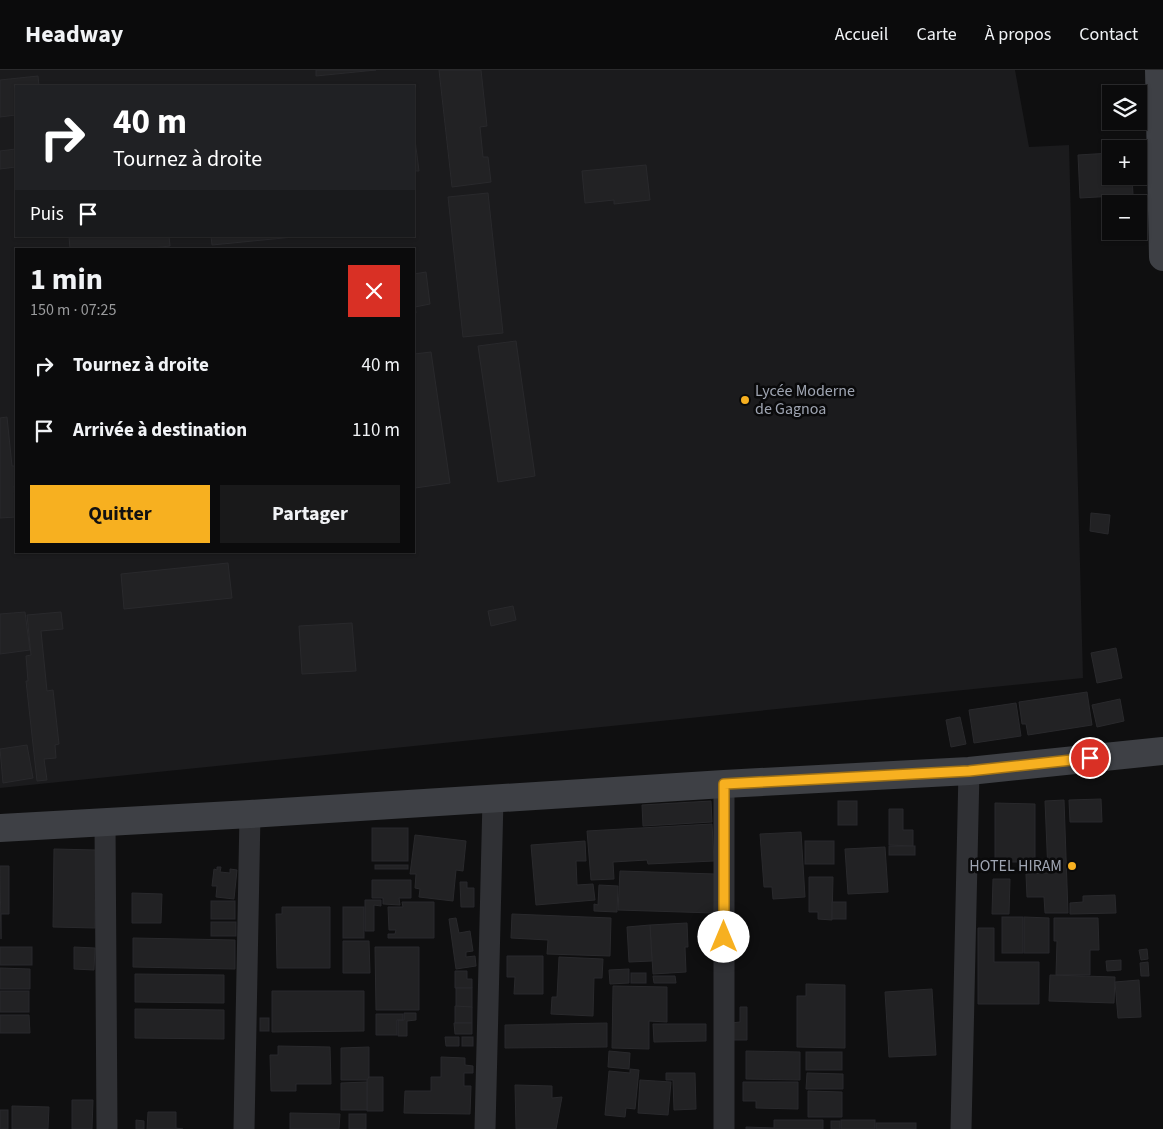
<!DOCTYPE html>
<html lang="fr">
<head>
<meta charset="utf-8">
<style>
	:root { --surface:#0b0b0c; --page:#19191a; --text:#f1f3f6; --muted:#9a9b9d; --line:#2b2b2d; --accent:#f7b020 }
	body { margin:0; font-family:"Source Sans 3",sans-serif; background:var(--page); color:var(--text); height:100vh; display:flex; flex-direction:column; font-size:19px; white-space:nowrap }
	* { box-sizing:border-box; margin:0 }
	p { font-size:16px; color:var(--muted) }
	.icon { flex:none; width:28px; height:28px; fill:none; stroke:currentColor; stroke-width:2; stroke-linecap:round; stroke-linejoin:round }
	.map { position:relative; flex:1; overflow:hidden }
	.drawer { position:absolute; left:15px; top:178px; width:400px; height:305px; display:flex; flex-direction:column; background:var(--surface); border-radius:0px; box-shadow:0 1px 4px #0004,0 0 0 1px var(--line) }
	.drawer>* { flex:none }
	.top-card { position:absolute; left:15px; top:15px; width:400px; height:152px; border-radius:0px; box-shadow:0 1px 4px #0004,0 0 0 1px var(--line); background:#202124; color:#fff; overflow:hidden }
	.tools { position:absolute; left:1102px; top:15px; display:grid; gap:10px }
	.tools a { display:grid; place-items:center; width:45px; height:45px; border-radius:0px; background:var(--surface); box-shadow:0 1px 4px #0004,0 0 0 1px var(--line); font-size:25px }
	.pin { position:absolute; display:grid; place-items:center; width:42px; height:42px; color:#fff; margin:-21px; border:2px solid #fff; border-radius:50%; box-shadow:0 1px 5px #0007 }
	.me { position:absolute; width:55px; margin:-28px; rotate:0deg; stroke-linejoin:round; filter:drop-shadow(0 0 4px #0008) }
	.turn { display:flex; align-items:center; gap:18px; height:105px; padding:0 15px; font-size:22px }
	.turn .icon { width:65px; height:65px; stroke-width:2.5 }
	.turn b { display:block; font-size:35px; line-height:42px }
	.then { display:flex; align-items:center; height:48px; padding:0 15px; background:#0003; gap:10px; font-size:19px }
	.round { display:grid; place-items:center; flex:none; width:52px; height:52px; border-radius:0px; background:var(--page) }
	.overview { display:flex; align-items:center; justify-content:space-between; height:85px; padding:0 15px }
	h1 { font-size:30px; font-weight:700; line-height:38px }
	.cta { display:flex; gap:10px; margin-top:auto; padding:10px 15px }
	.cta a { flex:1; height:58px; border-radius:0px; background:var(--accent); color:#111; font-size:20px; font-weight:700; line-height:58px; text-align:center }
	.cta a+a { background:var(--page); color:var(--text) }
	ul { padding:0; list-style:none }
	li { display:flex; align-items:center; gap:15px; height:65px; padding:0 15px }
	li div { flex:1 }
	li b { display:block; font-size:19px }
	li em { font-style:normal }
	header { display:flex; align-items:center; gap:30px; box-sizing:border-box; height:70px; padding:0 25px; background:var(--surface); border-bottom:1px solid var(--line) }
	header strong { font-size:24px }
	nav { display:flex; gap:28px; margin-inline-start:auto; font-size:18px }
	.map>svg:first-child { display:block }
</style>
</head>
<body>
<header>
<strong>Headway</strong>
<nav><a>Accueil</a><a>Carte</a><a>À propos</a><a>Contact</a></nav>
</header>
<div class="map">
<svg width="1163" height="1059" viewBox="0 0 1163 1059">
	<rect width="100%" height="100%" fill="#0f0f10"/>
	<path fill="#1b1b1d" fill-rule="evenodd" d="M0,0H1015L1029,77L1069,75L1083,608L0,718ZM16,16H414V166H16ZM16,179H414V481H16Z"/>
	<g fill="#222224" stroke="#29292c">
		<path d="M316,0H376L316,6Z"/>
		<path d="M439,0H481L487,56L480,57L483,87H488L491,112L452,117Z"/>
		<path d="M38,6L39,16H16V45L0,47V10Z"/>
		<path d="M414,62L419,101H414Z"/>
		<path d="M16,79V97L0,99V81Z"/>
		<path d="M1111,83V106H1132L1133,125L1080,128L1078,85Z"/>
		<path d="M646,95L650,130L614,134V130L585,133L582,101Z"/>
		<path d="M488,123L503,263L463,267L448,127Z"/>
		<path d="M69,166H169L170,176L144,179H70Z"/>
		<path d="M211,166H304L212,175Z"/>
		<path d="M426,202L430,234L415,237L416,243L414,244V204Z"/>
		<path d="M516,271L535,406L498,412L478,276Z"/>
		<path d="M431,282L450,413L415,418L414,406V284Z"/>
		<path d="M7,347L12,396H16V416H14L16,447L0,448V348Z"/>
		<path d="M1091,443L1110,445L1108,464L1090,461Z"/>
		<path d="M228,493L232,528L124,539L121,504Z"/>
		<path d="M513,536L516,550L491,556L488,541Z"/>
		<path d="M25,542L30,580L0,584V544Z"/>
		<path d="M61,542L63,559L41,561L47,621L53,620L59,674L55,675L56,688L44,689L47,710L37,711L26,611H28L26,586L31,585L27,545Z"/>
		<path d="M352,553L356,601L302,604L299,556Z"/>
		<path d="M1116,578L1122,608L1097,613L1091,583Z"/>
		<path d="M1087,622L1092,655L1028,665L1026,654H1022L1019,632Z"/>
		<path d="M1120,629L1124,651L1097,657L1092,635Z"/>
		<path d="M1016,633L1021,666L974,673L969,640Z"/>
		<path d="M960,647L966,674L951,677L946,650Z"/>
		<path d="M27,675L33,708L3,713L0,679Z"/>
		<path d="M1101,729L1102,752H1070L1069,730Z"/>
		<path d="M1064,730L1068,843H1045L1044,827H1027L1026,804L1048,803L1045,731Z"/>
		<path d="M711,731L712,752L643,756L642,735Z"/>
		<rect x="838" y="731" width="19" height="24"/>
		<path d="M995,733L1035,734V792H995Z"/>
		<path d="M889,739H903V760H913V776L889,775Z"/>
		<path d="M712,754L714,791L648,794L647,790L613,792L614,809L591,810L587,761Z"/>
		<rect x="372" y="758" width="36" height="33"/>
		<path d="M801,762L805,827L773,829L772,817H764L760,764Z"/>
		<path d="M415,765L466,771L463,801L456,800L453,831L419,827L420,819L415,818L416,804H410Z"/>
		<path d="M585,771L586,791H576L577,815L593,814L595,830L536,835L531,775Z"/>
		<rect x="805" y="771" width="29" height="23"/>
		<rect x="889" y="776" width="26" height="9"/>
		<path d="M885,777L888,822L848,824L845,779Z"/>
		<path d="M54,779L96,780L95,858L53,857Z"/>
		<rect x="375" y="795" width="33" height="4"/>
		<path d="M0,796H9V844H1V869Z"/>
		<path d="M217,797H221L220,802L230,803V799L237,800L234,829L216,827L217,816H212L214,799L217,800Z"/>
		<path d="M620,801L715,804L714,843L618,840Z"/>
		<path d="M809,807H833L832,850L818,849V842H809Z"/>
		<path d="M993,809H1010L1009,844H992Z"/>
		<path d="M372,810H411V828H399L400,835L383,834V828H372Z"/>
		<path d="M460,812H467V818H474V837H461Z"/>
		<path d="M599,815L618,816L617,842L594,841V834L598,835Z"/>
		<path d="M132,823L162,824L161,853H132Z"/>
		<path d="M1115,825L1116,843L1070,844V833L1083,832V826Z"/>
		<path d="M365,830H381V836L374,835V861H365Z"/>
		<rect x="211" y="831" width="24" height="18"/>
		<path d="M402,832H434V868H388V864H395L396,860H389L388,837H403Z"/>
		<rect x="832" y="832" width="14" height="17"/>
		<path d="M282,837H330V898H277L276,844H282Z"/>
		<rect x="343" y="837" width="21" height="31"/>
		<path d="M512,844L611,848L610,886L547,884L548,870L511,868Z"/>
		<rect x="1002" y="847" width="21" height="36"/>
		<path d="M1024,847L1049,848V883H1024Z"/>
		<path d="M456,848L459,863L470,861L473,881L466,882V887L475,886L476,896L456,899L449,849Z"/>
		<path d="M1054,848H1098L1099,880H1090V905H1056L1057,871H1054Z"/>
		<rect x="211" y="852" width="25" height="14"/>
		<path d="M687,853L688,877H685L686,902L653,904L650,855Z"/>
		<path d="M650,855L652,891L629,892L627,857Z"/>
		<path d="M978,858H994V892H1039V934H978Z"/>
		<path d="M133,868L235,870V899L133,897Z"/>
		<path d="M343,871H369L370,903H343Z"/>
		<rect x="0" y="877" width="32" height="18"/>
		<path d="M74,877L95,878L94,900L74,899Z"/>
		<path d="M375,877H419V940H376Z"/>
		<path d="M1147,879L1148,889L1141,890L1139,880Z"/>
		<path d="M507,886H543V924H514L515,907H507Z"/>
		<path d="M559,887L603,889L602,908H594L593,946L551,944L552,927H557Z"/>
		<path d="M1121,890V900L1107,901L1106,891Z"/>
		<path d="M1148,892L1149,906H1141L1140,893Z"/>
		<path d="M0,898L30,899V919H0Z"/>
		<path d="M629,899V913L610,914L609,900Z"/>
		<path d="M455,901H467V909H472V918H455Z"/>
		<rect x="631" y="903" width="15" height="10"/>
		<path d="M135,904L224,905V933L135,932Z"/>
		<path d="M1050,905L1115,907L1114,933L1049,931Z"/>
		<path d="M653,906H675L676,913H654Z"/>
		<path d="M1139,910L1141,947L1118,948L1115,912Z"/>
		<path d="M806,914L845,915V978L797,977V926H806Z"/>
		<path d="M613,916L667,917V952L649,951V979L612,978Z"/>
		<rect x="456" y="918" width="16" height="19"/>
		<path d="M932,919L936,985L889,987L885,922Z"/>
		<rect x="0" y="921" width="29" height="21"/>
		<path d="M272,921H364V961L272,962Z"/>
		<path d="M455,936L472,937V953H455Z"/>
		<path d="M740,937H747V970H732L731,953L740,952Z"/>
		<path d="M135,939L224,940V969L135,968Z"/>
		<path d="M404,943H416V950L407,951V966H398V950H404Z"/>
		<path d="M376,944H403V950H397V965H376Z"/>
		<path d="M0,945H29L30,963H0Z"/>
		<rect x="260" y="948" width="9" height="13"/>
		<path d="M454,953H472V964H455Z"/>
		<path d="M607,953V977L505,978V955Z"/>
		<path d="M653,954H706V971L654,972Z"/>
		<path d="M445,967H459V976H446Z"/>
		<rect x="462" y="967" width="11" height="9"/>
		<path d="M278,976L330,977L331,1014H296V1021H271L270,985H278Z"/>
		<path d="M369,977V1010H341V978Z"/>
		<path d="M609,981L630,983L629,999L608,997Z"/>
		<path d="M746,981L800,982V1010L746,1009Z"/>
		<rect x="806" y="982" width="36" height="18"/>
		<path d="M441,987L465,988V995L473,996V1003H464V1016H471L470,1044L404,1043L405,1021H431V1007H441Z"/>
		<path d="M630,999L639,1000L635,1039L626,1038L625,1047L605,1045L609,1001L630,1003Z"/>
		<path d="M666,1003H695L696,1039L674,1040L673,1010H666Z"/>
		<path d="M807,1003L843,1004V1019H806Z"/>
		<path d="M369,1007H383V1041H367V1010Z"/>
		<path d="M640,1010L671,1012L668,1045L638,1043Z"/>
		<path d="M367,1012V1040H341V1013Z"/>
		<path d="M743,1012H798V1039L756,1038V1031H743Z"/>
		<path d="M515,1015L552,1016V1028L562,1027L556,1059H516Z"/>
		<path d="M808,1021L842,1022V1047H808Z"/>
		<path d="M72,1030H93L92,1059H72Z"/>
		<path d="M12,1036L49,1037L48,1059H12Z"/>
		<rect x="0" y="1040" width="8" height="19"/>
		<path d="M148,1042H176V1058L183,1059H147Z"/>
		<path d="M290,1043L340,1044L339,1059H290Z"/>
		<rect x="349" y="1044" width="17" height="15"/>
		<path d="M136,1050L144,1051V1059H136Z"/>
		<path d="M774,1050H823V1059H746V1057L774,1058Z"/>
		<rect x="841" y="1050" width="34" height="9"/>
		<rect x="831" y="1051" width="9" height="8"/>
		<rect x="876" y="1053" width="40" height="6"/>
	</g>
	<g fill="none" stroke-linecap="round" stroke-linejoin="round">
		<g stroke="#303135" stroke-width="21">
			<path d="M105,753L107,1059"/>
			<path d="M244,1059L250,744"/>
			<path d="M485,1059L493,729"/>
			<path d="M724,1059V714"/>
			<path d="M961,1059L969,701"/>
		</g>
		<g stroke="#3e4045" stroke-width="28">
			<path d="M1159,0L1163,187"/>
			<path d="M0,758L250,744L724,714L969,701L1163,681"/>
		</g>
	</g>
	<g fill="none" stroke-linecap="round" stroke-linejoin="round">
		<defs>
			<path id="route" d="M724,867V714L969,701L1090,688"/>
		</defs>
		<use href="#route" stroke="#a17215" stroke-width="12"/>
		<use href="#route" stroke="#f7b020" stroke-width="9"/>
	</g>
	<g fill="#f7b020" stroke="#0a0a0b" stroke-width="2">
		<circle cx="745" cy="330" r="5"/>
		<circle cx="1072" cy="796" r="5"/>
	</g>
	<g text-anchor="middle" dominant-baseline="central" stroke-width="5" stroke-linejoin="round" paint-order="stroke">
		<g font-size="16" fill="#9fa5b2" stroke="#0a0a0b" text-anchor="start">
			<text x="755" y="321">Lycée Moderne<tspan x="755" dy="18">de Gagnoa</tspan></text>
			<text x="1062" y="796" text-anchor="end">HOTEL HIRAM</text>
		</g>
	</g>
</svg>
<div class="tools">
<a><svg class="icon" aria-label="layers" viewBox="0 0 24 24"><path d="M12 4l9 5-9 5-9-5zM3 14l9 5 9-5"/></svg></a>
<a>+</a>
<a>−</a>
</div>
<div class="pin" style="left:1090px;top:688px;background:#d93025"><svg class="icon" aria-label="arrive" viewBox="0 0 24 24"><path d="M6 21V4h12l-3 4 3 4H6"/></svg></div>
<svg class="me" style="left:724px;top:867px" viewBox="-20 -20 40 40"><circle r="19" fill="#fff"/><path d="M0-13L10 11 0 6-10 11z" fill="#f7b020"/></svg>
<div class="top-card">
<div class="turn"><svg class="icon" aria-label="right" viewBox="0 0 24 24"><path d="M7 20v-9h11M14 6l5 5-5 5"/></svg><div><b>40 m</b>Tournez à droite</div></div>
<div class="then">Puis<svg class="icon" aria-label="arrive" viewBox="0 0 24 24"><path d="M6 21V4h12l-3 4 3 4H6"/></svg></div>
</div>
<section class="drawer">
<div class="overview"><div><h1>1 min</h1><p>150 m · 07:25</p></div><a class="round" style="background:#d93025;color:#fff"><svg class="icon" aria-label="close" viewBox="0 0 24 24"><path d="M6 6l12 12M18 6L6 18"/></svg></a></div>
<ul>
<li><svg class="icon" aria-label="right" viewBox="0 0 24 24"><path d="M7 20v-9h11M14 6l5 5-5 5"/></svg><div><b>Tournez à droite</b></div><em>40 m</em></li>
<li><svg class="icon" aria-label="arrive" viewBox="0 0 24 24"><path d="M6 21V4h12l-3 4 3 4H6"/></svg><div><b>Arrivée à destination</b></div><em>110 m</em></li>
</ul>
<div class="cta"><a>Quitter</a><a>Partager</a></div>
</section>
</div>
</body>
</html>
